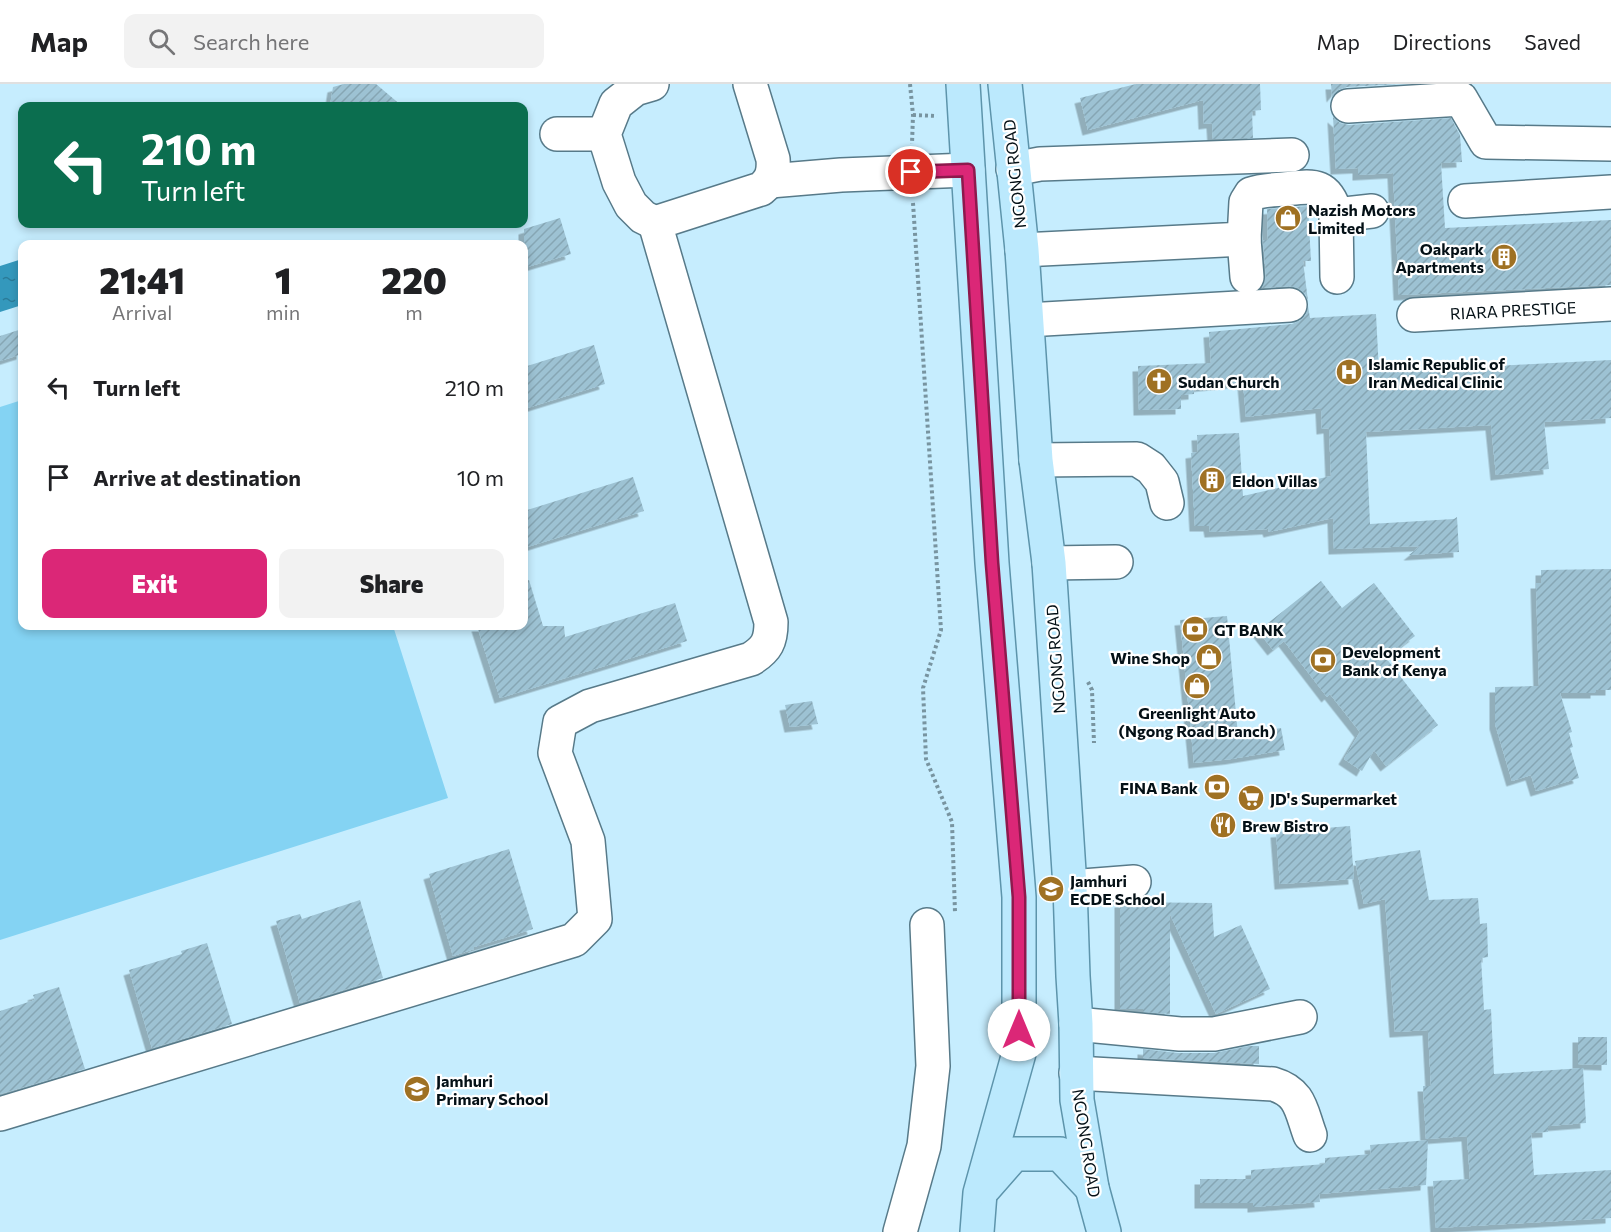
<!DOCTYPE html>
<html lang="en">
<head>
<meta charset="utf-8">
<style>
	:root { --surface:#fff; --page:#f2f2f2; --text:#202124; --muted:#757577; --line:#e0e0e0; --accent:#db2777 }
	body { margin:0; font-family:Commissioner,sans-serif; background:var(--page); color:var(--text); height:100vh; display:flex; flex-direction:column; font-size:22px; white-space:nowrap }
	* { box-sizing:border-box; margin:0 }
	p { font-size:20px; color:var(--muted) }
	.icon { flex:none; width:33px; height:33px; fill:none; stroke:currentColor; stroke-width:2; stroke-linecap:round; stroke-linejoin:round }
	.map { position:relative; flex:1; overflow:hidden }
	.side { position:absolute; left:18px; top:156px; width:510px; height:390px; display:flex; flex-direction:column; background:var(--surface); border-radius:12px; box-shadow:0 3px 9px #0003 }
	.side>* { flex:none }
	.guide { position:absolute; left:18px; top:18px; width:510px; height:126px; border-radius:12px; box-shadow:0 3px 9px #0003; background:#0b6e4f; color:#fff; overflow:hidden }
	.pin { position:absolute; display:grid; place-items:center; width:51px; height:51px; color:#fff; margin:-26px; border:3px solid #fff; border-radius:50%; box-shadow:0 2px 6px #0007 }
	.me { position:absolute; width:66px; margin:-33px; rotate:0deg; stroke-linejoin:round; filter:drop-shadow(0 0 4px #0008) }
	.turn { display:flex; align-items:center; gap:21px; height:126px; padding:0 24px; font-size:27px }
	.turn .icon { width:78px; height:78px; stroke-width:2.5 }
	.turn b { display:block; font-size:42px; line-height:51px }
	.eta { display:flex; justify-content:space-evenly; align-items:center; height:102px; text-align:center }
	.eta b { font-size:36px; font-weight:800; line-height:42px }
	.cta { display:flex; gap:12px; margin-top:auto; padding:12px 24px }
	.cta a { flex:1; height:69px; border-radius:12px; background:var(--accent); color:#fff; font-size:24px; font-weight:800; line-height:69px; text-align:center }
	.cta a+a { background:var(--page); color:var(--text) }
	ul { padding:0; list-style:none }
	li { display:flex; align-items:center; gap:18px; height:90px; padding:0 24px }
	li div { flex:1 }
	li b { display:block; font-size:22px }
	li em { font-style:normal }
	header { display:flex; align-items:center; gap:36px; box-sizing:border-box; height:84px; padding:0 30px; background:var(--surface); border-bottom:2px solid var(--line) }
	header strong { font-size:28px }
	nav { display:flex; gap:33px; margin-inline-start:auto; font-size:21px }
	.search { width:420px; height:54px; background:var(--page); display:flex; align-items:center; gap:15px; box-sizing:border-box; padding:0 21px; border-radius:12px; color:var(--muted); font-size:22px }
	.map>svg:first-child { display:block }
</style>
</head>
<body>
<header>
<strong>Map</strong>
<div class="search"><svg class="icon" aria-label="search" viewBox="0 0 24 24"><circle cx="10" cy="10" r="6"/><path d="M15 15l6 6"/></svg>Search here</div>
<nav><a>Map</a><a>Directions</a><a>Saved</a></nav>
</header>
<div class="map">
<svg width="1611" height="1148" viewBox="0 0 1611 1148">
	<defs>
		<pattern id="water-ripples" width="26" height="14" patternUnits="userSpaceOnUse" patternTransform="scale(1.5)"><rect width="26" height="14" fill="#3498bc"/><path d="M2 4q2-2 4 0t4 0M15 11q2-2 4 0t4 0" fill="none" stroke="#2a7b98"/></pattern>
		<pattern id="building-hatch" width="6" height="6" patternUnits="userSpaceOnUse" patternTransform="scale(1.5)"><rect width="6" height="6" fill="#9dc2d3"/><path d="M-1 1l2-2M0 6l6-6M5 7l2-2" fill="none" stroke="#86a6b4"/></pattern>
		<filter id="shadow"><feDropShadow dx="-5.5" dy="5.5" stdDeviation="0" flood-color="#0004"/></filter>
	</defs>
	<rect width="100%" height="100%" fill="#c6edfe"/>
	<path fill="#84d3f3" d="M22,316V542H393L448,714L0,856V323Z"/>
	<path fill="url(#water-ripples)" d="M22,175V221L0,228V182Z"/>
	<g fill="url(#building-hatch)" filter="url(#shadow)">
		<path d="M344,0H376L402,22H330L333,3Z"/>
		<path d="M1136,0H1260L1261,26L1252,27L1253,54L1213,55L1212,39L1204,40L1203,16L1088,46L1080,14Z"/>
		<path d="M1331,0H1400L1347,3L1338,6L1332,13Z"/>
		<path d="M1333,33L1340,39L1349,41L1451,34L1460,51L1462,78L1441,79L1445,144L1611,136V201L1399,211L1393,89L1358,91V84L1336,85Z"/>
		<path d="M1308,122L1311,177H1303L1308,217L1305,210L1298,204L1289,202L1262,204L1266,192L1263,156H1268L1267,125Z"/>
		<path d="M560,134L571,170L524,184V145Z"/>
		<path d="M1308,222L1310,234L1376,230L1379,288L1611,276V334L1544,338L1549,385L1496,391L1491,341L1366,348L1370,440L1454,435L1457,433L1459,468L1409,471L1420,462L1334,465L1333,434L1269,448L1268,445L1210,448L1209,442H1195L1191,369L1198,368L1197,351L1239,349L1243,412L1331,392L1329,344L1322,345L1321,324L1246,333L1243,298L1194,303V310L1181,311V325L1139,326L1138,282L1211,279L1209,248L1292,240L1301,236L1306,230Z"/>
		<path d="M22,245V270L0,277V252Z"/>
		<path d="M594,261L605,300L524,325V283Z"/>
		<path d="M633,393L644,427L524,464V427Z"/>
		<path d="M1611,485V606H1596V609H1560L1572,648L1569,649L1573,663L1570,664L1579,694L1536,707L1531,691L1512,697L1495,640V603L1539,602L1536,499H1541V486Z"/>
		<path d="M524,496H529L543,542H564L565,553L675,519L687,557L500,614L477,542H524Z"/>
		<path d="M1321,497L1342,524L1374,499L1415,552L1386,574L1438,641L1386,682L1374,666L1362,687L1344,675L1360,648L1330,610L1327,613L1284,557L1273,566L1258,547Z"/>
		<path d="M1227,532L1238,651L1281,644L1285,666L1231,675L1194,679L1180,536Z"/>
		<path d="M812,617L818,640L790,643L785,621Z"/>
		<path d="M1350,742L1354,795L1280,800L1276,748Z"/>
		<path d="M509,765L533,845L474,863V865L453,872L429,790Z"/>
		<path d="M1420,766L1429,816L1478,814L1480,840L1487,839L1488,873L1481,874L1484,926L1491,925L1494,990L1583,984L1586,1039L1548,1042V1048L1531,1049L1534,1091L1611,1086V1134L1436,1144L1433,1097L1470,1095L1467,1052L1426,1055L1423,1002H1431L1428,946L1395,948L1385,815L1364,820L1355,777Z"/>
		<path d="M360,816L383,894L300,919L276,837L300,830L302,835Z"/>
		<path d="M1120,818L1212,819L1214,853L1241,841L1270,905L1216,930L1170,830V930L1143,928V925H1120Z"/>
		<path d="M207,859L232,940L152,964L129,886L182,870L181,867Z"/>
		<path d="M59,903L85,985L0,1010V927L35,916L33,911Z"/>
		<path d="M1578,953H1607V981L1578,980Z"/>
		<path d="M1249,962H1259V980L1143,974V965L1178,969H1214Z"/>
		<path d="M1428,1056L1426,1101L1319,1110L1320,1118L1253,1123V1119H1200V1095H1251V1086L1325,1080V1074L1371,1070L1370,1061Z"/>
	</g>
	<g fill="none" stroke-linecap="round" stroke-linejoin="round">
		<defs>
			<g id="minor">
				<path d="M652,0L635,5L616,20L604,50L619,98L631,121L643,133L655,139"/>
				<path d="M1348,22L1461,15L1486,58L1611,60"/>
				<path d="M557,50H604"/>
				<path d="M1013,85L1040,80L1292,71"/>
				<path d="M770,97L841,91L968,86"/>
				<path d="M1465,117L1611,108"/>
				<path d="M1336,131L1337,193"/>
				<path d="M1244,155L1247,193"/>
				<path d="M1022,166L1244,155L1246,118L1251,110C1262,106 1273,106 1284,105C1313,102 1327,98 1336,131L1372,127"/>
				<path d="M1414,231L1611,220"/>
				<path d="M1027,236L1290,221"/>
				<path d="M1036,376L1137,375L1151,384L1162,398L1167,419"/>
				<path d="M1049,479L1116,478"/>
				<path d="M1070,803L1134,798"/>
				<path d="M1076,940L1180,950H1214L1300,933"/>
				<path d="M1076,989L1273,1000C1301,1008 1301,1027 1310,1051"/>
				<path d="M0,1030L574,856L595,835L588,757L555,669L560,638L590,622L751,575C767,565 771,557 771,538L655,139L761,105C772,96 774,88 773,75L750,0"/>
				<path d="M900,1148L924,1062L933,982L927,841"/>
			</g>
			<g id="major">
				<path d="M963,0L992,479L1019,813V969L980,1109L977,1148"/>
				<path d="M1005,0L1022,166L1036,376L1049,479L1070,803L1073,892L1076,940L1077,1016L1092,1104L1104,1148"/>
				<path d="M985,1103L1014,1070H1060L1092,1104"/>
			</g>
		</defs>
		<use href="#minor" stroke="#577a89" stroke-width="36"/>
		<use href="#major" stroke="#5d94ab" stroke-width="36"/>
		<g stroke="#7894a0" stroke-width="4" stroke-dasharray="3 3" stroke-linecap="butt">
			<path d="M910,0L913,31L912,60"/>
			<path d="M913,31L937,32"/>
			<path d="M913,119L941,546L923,604L926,675L952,738L955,828"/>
			<path d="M1088,598L1092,606L1094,659"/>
		</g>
		<use href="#minor" stroke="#fff" stroke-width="33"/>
		<use href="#major" stroke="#bbe9fd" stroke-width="33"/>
	</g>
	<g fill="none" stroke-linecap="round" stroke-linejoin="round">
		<defs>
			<path id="route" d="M911,88L968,86L992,479L1019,813V946"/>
		</defs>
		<use href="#route" stroke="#8e194d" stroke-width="15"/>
		<use href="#route" stroke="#db2777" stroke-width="10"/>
	</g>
	<defs>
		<symbol id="shop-disc" viewBox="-11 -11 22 22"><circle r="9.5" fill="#9f7123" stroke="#fff"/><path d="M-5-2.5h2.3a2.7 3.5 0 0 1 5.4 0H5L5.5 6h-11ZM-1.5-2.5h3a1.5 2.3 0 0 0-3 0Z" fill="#fff"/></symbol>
		<symbol id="building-disc" viewBox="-11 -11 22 22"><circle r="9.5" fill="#9f7123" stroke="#fff"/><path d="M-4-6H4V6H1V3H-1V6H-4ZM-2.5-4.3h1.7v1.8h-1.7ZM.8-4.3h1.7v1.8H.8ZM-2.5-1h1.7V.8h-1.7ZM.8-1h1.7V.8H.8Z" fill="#fff"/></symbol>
		<symbol id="hospital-disc" viewBox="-11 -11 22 22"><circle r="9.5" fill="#9f7123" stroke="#fff"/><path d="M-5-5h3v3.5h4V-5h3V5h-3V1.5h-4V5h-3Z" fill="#fff"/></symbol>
		<symbol id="church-disc" viewBox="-11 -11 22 22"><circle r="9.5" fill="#9f7123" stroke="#fff"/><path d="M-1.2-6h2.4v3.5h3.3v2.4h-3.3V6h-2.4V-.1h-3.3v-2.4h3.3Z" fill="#fff"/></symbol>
		<symbol id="bank-disc" viewBox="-11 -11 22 22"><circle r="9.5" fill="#9f7123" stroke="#fff"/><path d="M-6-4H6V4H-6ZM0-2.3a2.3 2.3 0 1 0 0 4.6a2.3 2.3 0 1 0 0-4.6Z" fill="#fff"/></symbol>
		<symbol id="supermarket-disc" viewBox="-11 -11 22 22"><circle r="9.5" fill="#9f7123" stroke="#fff"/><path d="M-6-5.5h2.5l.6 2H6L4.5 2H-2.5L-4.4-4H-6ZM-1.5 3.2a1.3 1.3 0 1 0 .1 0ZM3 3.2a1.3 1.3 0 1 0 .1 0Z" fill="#fff"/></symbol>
		<symbol id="restaurant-disc" viewBox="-11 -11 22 22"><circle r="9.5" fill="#9f7123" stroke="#fff"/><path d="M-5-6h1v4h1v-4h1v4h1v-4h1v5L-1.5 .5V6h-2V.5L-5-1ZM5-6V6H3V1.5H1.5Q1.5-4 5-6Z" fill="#fff"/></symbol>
		<symbol id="school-disc" viewBox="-11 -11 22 22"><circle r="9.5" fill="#9f7123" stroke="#fff"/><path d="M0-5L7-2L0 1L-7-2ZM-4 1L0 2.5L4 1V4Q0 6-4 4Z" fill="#fff"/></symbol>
	</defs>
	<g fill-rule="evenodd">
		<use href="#shop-disc" x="1273" y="119" width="30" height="30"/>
		<use href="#building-disc" x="1489" y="158" width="30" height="30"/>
		<use href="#hospital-disc" x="1334" y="273" width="30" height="30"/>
		<use href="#church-disc" x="1144" y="282" width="30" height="30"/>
		<use href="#building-disc" x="1197" y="381" width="30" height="30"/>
		<use href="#bank-disc" x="1180" y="530" width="30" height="30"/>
		<use href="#shop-disc" x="1194" y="558" width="30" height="30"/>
		<use href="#bank-disc" x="1308" y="561" width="30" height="30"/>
		<use href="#shop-disc" x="1182" y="587" width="30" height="30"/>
		<use href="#bank-disc" x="1202" y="688" width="30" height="30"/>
		<use href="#supermarket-disc" x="1236" y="699" width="30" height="30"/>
		<use href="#restaurant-disc" x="1208" y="726" width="30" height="30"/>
		<use href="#school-disc" x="1036" y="790" width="30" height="30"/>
		<use href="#school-disc" x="402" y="990" width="30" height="30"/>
	</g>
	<g text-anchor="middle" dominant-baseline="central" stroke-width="4.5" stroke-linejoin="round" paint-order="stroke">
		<g font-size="16" fill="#041016" stroke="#fff">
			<text transform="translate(1014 90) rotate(-96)">NGONG ROAD</text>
			<text transform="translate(1513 226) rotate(-3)">RIARA PRESTIGE</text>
			<text transform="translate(1055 575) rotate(-94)">NGONG ROAD</text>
			<text transform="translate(1087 1059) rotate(81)">NGONG ROAD</text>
		</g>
		<g font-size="16" font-weight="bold" fill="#041016" stroke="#fff" text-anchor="start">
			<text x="1308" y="125">Nazish Motors<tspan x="1308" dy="18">Limited</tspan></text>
			<text x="1484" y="164" text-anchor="end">Oakpark<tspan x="1484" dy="18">Apartments</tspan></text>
			<text x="1368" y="279">Islamic Republic of<tspan x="1368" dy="18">Iran Medical Clinic</tspan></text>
			<text x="1178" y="297">Sudan Church</text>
			<text x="1232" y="396">Eldon Villas</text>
			<text x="1214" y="545">GT BANK</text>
			<text x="1342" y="567">Development<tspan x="1342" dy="18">Bank of Kenya</tspan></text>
			<text x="1190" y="573" text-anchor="end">Wine Shop</text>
			<text x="1197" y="628" text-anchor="middle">Greenlight Auto<tspan x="1197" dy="18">(Ngong Road Branch)</tspan></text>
			<text x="1198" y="703" text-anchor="end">FINA Bank</text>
			<text x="1270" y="714">JD's Supermarket</text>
			<text x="1242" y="741">Brew Bistro</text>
			<text x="1070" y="796">Jamhuri<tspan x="1070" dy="18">ECDE School</tspan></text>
			<text x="436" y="996">Jamhuri<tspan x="436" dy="18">Primary School</tspan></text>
		</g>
	</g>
</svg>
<div class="pin" style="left:911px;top:88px;background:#d93025"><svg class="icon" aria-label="arrive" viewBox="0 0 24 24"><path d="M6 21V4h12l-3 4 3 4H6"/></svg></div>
<svg class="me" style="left:1019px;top:946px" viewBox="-20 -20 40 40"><circle r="19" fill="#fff"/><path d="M0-13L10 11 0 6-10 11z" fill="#db2777"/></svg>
<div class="guide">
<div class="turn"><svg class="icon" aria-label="left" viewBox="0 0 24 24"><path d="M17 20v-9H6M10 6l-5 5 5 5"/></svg><div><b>210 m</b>Turn left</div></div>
</div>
<section class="side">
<div class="eta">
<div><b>21:41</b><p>Arrival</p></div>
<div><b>1</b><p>min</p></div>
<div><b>220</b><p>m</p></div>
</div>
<ul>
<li><svg class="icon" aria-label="left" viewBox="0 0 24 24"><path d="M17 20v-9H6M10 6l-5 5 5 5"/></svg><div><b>Turn left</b></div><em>210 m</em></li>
<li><svg class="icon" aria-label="arrive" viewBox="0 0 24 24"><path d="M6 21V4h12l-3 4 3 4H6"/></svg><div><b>Arrive at destination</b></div><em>10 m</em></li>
</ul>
<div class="cta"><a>Exit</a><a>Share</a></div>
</section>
</div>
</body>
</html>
